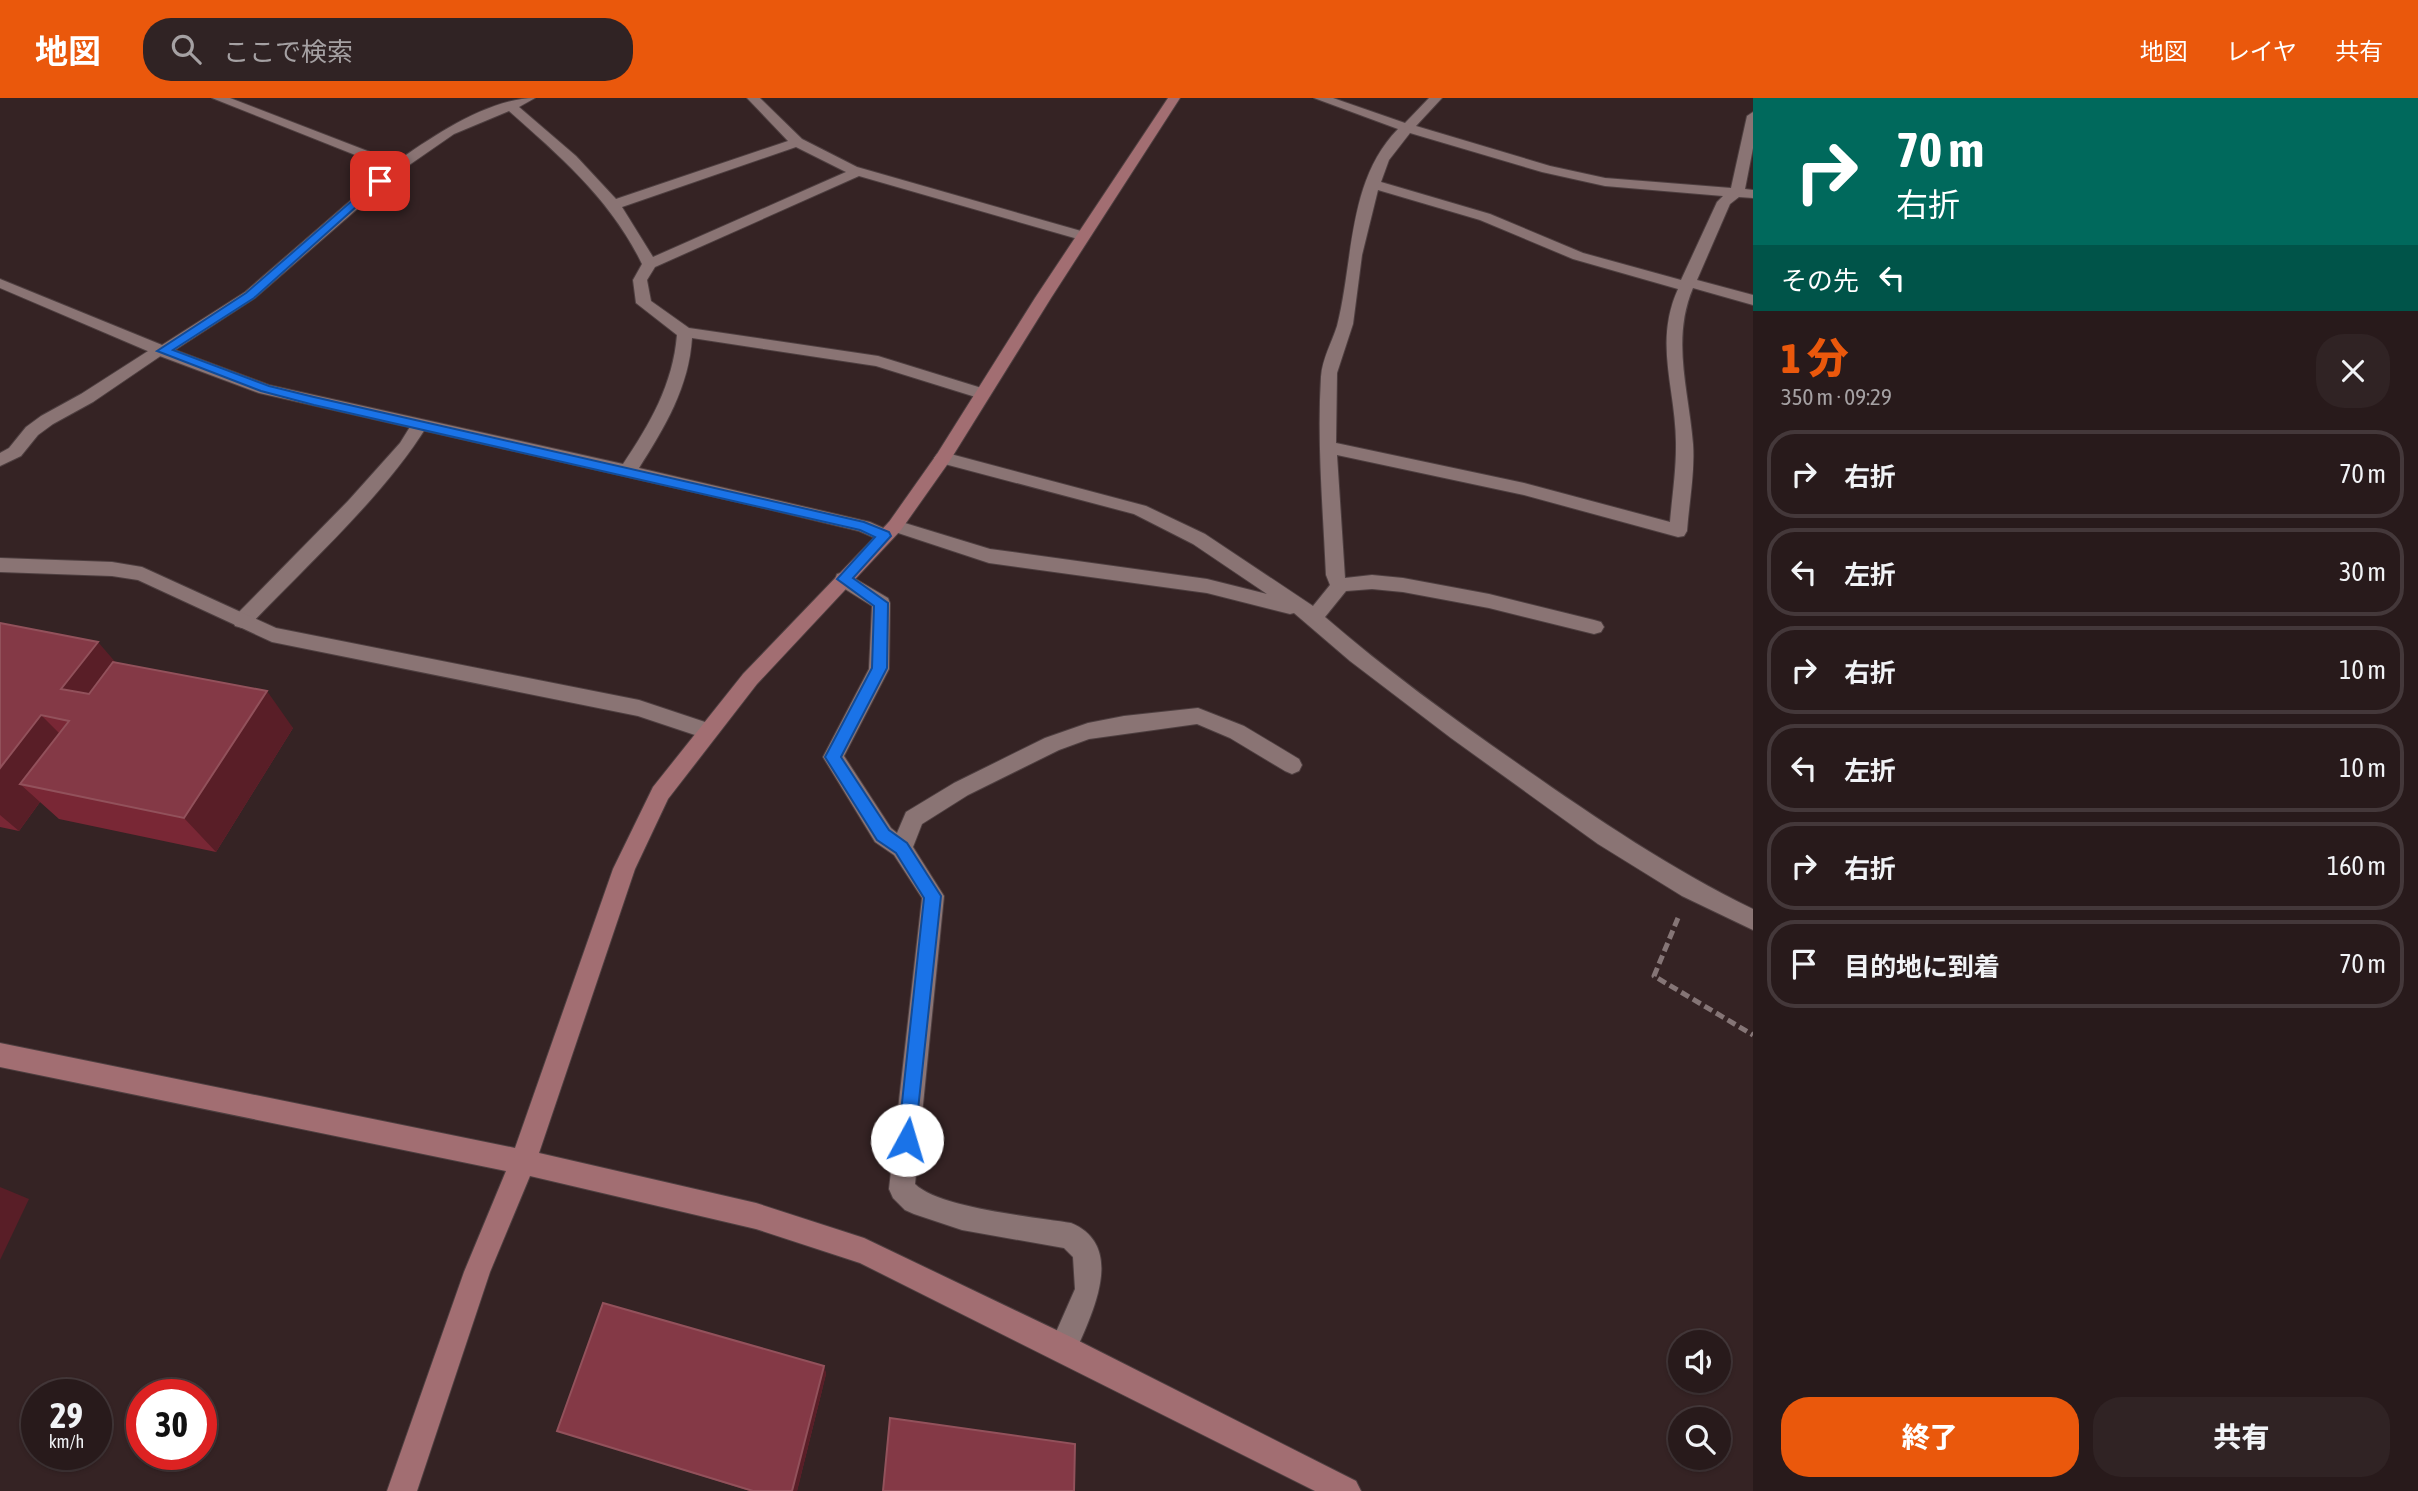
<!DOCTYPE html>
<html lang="ja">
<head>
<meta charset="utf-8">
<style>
	:root { --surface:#281a1b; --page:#302324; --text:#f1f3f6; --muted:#a5a1a3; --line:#44383a; --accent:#ea580c }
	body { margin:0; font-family:"Asap Condensed","Noto Sans JP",sans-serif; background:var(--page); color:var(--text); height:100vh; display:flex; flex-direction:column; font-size:26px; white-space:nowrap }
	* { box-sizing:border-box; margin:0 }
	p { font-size:23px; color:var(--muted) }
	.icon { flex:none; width:38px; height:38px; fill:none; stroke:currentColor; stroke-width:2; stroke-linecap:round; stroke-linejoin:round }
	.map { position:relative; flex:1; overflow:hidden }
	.panel { display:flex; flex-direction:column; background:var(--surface); width:665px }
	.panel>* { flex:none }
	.hud { background:#00695c; color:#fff; overflow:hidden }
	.fabs { position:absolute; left:1668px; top:1232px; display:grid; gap:14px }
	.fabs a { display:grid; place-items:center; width:63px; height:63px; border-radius:50%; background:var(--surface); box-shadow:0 2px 5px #0004,0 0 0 2px var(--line); font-size:35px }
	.speed { position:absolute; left:21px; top:1281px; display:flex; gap:14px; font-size:35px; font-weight:700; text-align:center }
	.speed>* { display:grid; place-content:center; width:91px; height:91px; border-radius:50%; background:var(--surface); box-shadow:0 2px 5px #0004,0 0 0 2px var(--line); line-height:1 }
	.speed small { font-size:18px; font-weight:400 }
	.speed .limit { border:10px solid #d22; background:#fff; color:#111 }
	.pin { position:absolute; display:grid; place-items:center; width:60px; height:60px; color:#fff; margin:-30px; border-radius:14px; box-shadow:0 4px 10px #0006 }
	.me { position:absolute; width:77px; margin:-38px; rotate:6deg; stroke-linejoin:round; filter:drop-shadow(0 0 5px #0008) }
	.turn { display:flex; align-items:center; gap:24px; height:147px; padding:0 28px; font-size:32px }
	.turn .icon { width:91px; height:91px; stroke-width:2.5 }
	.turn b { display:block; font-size:49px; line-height:60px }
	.then { display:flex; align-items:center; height:66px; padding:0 28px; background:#0003; gap:14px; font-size:26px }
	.round { display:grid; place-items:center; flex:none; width:74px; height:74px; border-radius:28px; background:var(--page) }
	.headline { display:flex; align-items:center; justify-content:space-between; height:119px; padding:0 28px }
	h1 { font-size:42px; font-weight:800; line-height:52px; color:var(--accent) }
	.primary-button { display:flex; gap:14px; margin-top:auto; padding:14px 28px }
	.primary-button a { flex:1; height:80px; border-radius:28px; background:var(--accent); color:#fff; font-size:28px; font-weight:800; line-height:80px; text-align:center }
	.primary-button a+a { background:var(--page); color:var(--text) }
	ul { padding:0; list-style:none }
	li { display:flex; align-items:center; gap:21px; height:88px; margin:0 14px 10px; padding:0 14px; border:4px solid var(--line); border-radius:28px }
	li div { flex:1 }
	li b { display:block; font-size:26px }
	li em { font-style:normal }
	header { display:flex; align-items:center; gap:42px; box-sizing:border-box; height:98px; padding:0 35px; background:var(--accent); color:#fff }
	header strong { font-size:33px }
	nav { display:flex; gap:38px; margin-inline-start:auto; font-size:24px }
	.search { width:490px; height:63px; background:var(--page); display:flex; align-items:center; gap:18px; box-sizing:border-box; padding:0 24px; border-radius:28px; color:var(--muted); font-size:26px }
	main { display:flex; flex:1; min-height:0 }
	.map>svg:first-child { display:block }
</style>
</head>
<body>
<header>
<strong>地図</strong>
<div class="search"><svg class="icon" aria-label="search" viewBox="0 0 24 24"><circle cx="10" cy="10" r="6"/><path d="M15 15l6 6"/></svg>ここで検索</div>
<nav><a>地図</a><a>レイヤ</a><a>共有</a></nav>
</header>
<main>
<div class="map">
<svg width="1753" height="1393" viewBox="0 0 1753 1393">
	<rect width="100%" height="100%" fill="#352324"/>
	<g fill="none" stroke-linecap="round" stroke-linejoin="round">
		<defs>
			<g id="lane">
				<path d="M159,246L167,251L165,255L93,304L53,326L38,337L21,358L0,368V355L9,350L26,329L41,318L81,296Z"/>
				<path d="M419,322L427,328C384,398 306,468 249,528L242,530L235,528L233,523L235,518L348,403L400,345L413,324Z"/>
			</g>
			<g id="street">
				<path d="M212,0H230L396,64C433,38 489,0 535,0L519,9L576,58L616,101L788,43L747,0H760L802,41L857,69L1088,135L1090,138L1088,141H1078L859,78L655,169L647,182L651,203L689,230L878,258L988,292L990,296L982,301L876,268L692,240C689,289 665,329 639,370L870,424L890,433L893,438L890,443L884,444L859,433L755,408L259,295L157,257L0,190V181L162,247L245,194L388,70ZM509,13C561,59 611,102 642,166L633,182L636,205L677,237C673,286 650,326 623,366L269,287L175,252L255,200L402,72L454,36ZM796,49L846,74L653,159L622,109Z"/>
				<path d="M1314,0H1333L1405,25L1429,0H1442L1416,28L1550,68L1605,80L1731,90L1747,18L1753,14V50L1745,91L1753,92V100L1739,99L1730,106L1697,182L1753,197V207L1693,190C1671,242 1689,293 1693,346C1695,374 1689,405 1687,433L1684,438L1678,439L1524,397L1337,357L1345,480L1372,477L1403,480L1489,496L1594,522L1601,524L1604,529L1601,534L1594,536L1489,510L1403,494L1372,491L1346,493L1325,519C1386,572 1451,619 1517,665C1593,718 1669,770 1753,811V832L1682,798L1598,746L1451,640L1350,563L1294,515L1290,516L1207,495L989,465L889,432L886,428L889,424L895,422L990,451L1207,481L1267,496L1193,446L1134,416L937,364L934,360L937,356L943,354L1146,408L1205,436L1313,508L1330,487L1326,477C1323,411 1317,345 1321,279C1322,261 1332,244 1337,228C1354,162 1347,83 1398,31ZM1410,35L1542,74L1605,88L1723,98L1717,104L1681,182L1583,155L1490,116L1381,84L1389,62ZM1378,92L1480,122L1573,161L1678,191C1653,246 1677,293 1676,349C1676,374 1672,400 1670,424L1524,385L1336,345L1337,275L1353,226L1362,157Z"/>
				<path d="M0,460L112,464L142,469L276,530L639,602L714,627L717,633L714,639L707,641L638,618L272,544L138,482L112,478L0,474Z"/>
				<path d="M844,474L888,500L890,505L889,571L844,658L891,730L897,735L906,714L954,685L1045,640L1088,625L1124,618L1198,610L1244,628L1299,661L1302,667L1299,673L1292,676L1285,673L1230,640L1197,626L1089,641L1059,652L968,697L922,726L913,749L944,798L915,1086C939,1110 1035,1119 1071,1125C1129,1149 1089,1221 1073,1260L1063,1264L1053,1260L1049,1250L1075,1191L1073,1159L1064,1150L962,1132L914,1116L905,1112L893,1100L889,1091L922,800L894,757L875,744L823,659L869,571L872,508L837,486L835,481L837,476Z"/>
			</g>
			<path id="secondary" d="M1168,0H1180L1051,200L949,364L901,432L757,586L668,701L635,771L539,1055L756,1105L864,1140L1073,1240L1356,1383L1361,1393H1315L860,1165L756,1131L530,1078L490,1174L417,1393H387L464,1174L506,1073L0,969V945L515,1050L613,771L653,689L743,576L889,424L937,356L1035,200Z"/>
		</defs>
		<use href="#lane" stroke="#4e3f40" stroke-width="2"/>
		<use href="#street" stroke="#4e3f40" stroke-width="2"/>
		<use href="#secondary" stroke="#4e3f40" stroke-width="2"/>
		<path stroke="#857576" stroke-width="5" stroke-dasharray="9 4.5" stroke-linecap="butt" d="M1678,820L1654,878L1753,937"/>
		<use href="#lane" fill="#8a7474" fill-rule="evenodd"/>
		<use href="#street" fill="#8a7474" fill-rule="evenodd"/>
		<use href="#secondary" fill="#a26e72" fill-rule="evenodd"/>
	</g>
	<g fill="#792735">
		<path d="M0,525L116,564L293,630L216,754L59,721L40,704L19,733L0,729Z"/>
		<path d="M824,1268L826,1276L797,1393H750L557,1333Z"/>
	</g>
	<g fill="#591e27">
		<path d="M98,544L130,581L96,627L61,591Z"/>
		<path d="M267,593L293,630L216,754L184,720Z"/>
		<path d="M41,617L77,653L20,686L40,704L19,733L0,717V670Z"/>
		<path d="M0,1089L29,1101L0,1162Z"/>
		<path d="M824,1268L826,1276L797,1393H792Z"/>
	</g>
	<g fill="#843946" stroke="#92515b" stroke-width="2">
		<path d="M0,525L98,544L61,591L89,596L113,564L267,593L184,720L20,686L69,623L41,617L0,670Z"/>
		<path d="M603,1205L824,1268L792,1393H753L557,1333Z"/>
		<path d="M890,1320L1075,1346L1074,1393H883Z"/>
	</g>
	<path fill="#1a73e8" stroke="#114b97" stroke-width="2" d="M377,81L385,83L254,200L173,252L269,288L314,299L864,424L889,434L891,438L853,480L888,505L887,570L841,659L889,732L907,745L941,798L914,1049L907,1052L901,1049L898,1042L924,800L896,755L877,742L825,659L872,570L874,508L837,481L875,439L860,432L314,307L261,293L157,253L246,195Z"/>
</svg>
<div class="fabs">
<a><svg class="icon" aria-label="sound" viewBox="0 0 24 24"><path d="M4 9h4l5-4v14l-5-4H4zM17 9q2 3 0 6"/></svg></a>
<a><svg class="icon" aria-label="search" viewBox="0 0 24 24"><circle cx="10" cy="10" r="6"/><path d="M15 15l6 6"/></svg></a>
</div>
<div class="speed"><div>29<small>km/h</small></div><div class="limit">30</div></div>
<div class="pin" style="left:380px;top:83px;background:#d93025"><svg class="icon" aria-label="arrive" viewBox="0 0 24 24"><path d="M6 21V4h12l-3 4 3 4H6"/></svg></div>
<svg class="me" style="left:907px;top:1042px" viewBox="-20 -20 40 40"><circle r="19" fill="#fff"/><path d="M0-13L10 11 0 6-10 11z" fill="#1a73e8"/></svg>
</div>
<section class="panel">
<div class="hud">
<div class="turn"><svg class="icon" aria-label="right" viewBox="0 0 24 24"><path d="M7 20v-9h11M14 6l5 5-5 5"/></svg><div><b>70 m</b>右折</div></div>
<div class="then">その先<svg class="icon" aria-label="left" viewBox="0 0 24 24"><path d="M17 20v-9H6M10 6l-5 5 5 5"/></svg></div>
</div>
<div class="headline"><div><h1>1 分</h1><p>350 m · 09:29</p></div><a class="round"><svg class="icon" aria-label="close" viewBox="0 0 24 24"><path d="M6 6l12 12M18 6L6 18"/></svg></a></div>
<ul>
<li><svg class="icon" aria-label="right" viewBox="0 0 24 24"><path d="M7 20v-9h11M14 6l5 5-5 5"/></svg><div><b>右折</b></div><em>70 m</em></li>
<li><svg class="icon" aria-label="left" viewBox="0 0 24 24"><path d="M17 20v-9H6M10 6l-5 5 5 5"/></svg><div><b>左折</b></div><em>30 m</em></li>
<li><svg class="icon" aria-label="right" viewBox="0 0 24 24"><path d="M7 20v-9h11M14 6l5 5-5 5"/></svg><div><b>右折</b></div><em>10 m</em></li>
<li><svg class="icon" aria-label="left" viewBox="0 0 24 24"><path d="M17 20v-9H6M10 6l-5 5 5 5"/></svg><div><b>左折</b></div><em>10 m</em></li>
<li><svg class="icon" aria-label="right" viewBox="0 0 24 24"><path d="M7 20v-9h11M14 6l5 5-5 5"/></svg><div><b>右折</b></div><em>160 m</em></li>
<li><svg class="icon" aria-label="arrive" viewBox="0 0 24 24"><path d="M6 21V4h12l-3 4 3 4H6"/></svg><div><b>目的地に到着</b></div><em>70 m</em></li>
</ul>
<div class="primary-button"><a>終了</a><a>共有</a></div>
</section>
</main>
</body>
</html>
